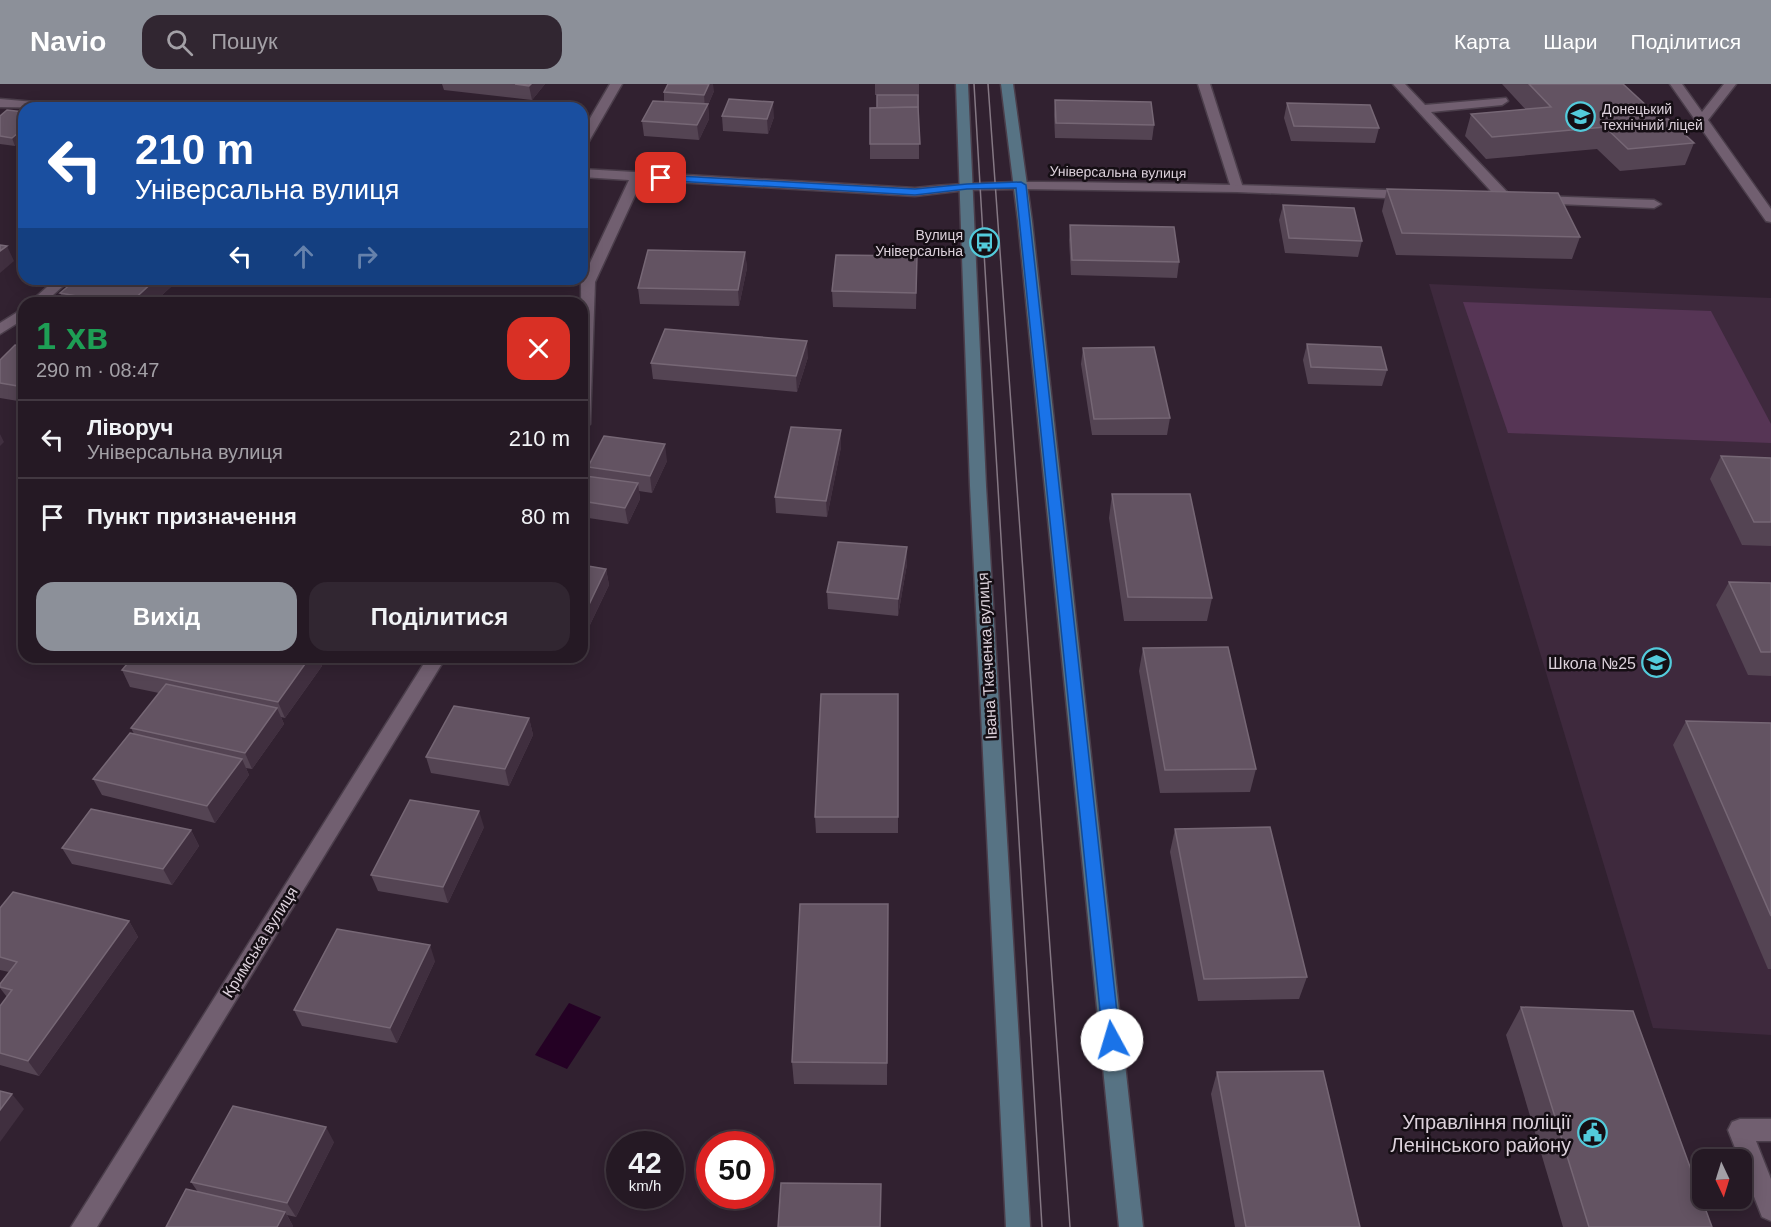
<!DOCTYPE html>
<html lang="uk">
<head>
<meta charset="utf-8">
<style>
	:root { --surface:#251924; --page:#312631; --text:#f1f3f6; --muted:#a3a0a6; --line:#423841; --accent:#8c9099 }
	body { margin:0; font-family:Arial,sans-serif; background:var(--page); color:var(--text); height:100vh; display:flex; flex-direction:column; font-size:22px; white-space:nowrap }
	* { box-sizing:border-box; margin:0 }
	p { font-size:20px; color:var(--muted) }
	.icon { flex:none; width:33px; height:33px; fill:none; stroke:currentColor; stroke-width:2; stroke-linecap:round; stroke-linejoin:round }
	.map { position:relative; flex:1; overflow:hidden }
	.drawer { position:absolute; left:18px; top:213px; width:570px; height:366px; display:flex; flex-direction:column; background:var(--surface); border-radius:18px; box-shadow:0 3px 15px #0003,0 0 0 2px var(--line) }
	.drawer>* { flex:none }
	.top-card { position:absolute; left:18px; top:18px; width:570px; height:183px; border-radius:18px; box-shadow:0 3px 15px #0003,0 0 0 2px var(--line); background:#1a4fa0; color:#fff; overflow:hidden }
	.needle { width:39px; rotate:176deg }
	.controls { position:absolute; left:1692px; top:1065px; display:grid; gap:12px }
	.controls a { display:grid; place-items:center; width:60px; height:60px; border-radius:12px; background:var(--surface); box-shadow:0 3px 15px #0003,0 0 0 2px var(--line); font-size:30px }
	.speed { position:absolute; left:606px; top:1047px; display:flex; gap:12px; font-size:30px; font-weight:700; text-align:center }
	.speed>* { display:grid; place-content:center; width:78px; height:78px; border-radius:50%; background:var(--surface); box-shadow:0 3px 15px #0003,0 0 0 2px var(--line); line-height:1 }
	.speed small { font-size:15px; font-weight:400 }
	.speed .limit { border:9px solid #d22; background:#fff; color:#111 }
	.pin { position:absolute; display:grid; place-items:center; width:51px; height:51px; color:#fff; margin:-26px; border-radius:12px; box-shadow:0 3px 9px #0006 }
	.me { position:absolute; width:66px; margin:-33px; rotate:354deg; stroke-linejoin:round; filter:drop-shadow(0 0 4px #0008) }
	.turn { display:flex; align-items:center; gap:21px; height:126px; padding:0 18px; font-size:27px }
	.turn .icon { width:78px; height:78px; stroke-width:2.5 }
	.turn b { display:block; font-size:42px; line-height:51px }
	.lanes { display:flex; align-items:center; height:57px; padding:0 18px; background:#0003; justify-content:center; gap:30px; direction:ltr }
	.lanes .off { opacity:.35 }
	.round { display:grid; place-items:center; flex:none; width:63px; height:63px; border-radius:18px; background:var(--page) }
	.headline { display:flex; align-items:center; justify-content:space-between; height:102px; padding:0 18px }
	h1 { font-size:36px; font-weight:800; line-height:45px; color:#1e9e55 }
	.action { display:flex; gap:12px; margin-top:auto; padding:12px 18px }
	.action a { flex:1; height:69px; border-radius:18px; background:var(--accent); color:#fff; font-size:24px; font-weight:800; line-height:69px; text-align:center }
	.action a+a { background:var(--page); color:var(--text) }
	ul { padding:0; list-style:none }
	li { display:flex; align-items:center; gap:18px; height:78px; padding:0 18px; border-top:2px solid var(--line) }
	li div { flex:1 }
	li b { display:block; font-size:22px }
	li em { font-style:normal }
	header { display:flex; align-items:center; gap:36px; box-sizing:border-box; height:84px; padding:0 30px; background:var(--accent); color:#fff }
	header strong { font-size:28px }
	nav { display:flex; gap:33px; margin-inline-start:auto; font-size:21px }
	.search { width:420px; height:54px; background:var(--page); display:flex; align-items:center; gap:15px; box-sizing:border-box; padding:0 21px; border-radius:18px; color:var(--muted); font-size:22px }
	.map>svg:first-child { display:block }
</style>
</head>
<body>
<header>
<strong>Navio</strong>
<div class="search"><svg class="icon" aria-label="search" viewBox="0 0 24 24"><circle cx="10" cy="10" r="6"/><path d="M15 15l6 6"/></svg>Пошук</div>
<nav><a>Карта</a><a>Шари</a><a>Поділитися</a></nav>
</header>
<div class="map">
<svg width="1771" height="1143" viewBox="0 0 1771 1143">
	<rect width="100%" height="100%" fill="#312130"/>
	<path fill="#3e293d" d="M1429,200L1771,214V951L1653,944Z"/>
	<path fill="#563555" d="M1463,218L1711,227L1771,340V359L1508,349Z"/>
	<path fill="#240124" d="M569,919L601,933L567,985L535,971Z"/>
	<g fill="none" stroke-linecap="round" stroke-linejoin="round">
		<defs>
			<g id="lane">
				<path d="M1198,0H1210L1243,104L1242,107H1232L1231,104Z"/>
				<path d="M1393,0H1405L1425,21L1506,14L1508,17L1502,21L1431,28L1510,111L1511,114L1510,117H1500Z"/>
				<path d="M1740,1035H1771V1057H1756L1771,1095V1137L1762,1133L1728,1046L1732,1038Z"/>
			</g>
			<g id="street">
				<path d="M610,0H622L588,59L582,63V48Z"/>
				<path d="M1670,0H1682L1702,28L1724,0H1736L1708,36L1771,125V138L1766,137Z"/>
				<path d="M0,15L58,20L64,24L0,23Z"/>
				<path d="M582,85L915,104C985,96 1054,98 1124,99C1219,100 1315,103 1410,107L1416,111L1410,115L1237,108L1021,105L967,106L915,112L642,96L595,198L590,340L582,345L581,198L629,96L582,93Z"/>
				<path d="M1539,112L1654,116L1661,120L1654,124L1534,119L1533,116L1534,113Z"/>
				<path d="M56,195H71L44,219H29Z"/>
				<path d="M24,224V235L0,250V239Z"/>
				<path d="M428,573H446L97,1143H71Z"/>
			</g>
			<g id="secondary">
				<path d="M956,0H968L986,402L1030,1143H1006L970,402Z"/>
				<path d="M1001,0H1013L1032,137L1143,1143H1119L1018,137Z"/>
			</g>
		</defs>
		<use href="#lane" stroke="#4b3e4b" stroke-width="3"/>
		<use href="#street" stroke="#4b3e4b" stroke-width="3"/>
		<use href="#secondary" stroke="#4b3e4b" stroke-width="3"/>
		<use href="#lane" fill="#715f70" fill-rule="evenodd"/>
		<use href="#street" fill="#715f70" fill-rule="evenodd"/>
		<use href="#secondary" fill="#577384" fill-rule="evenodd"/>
		<g stroke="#857884" stroke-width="1.5">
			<path d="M974,0L1042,1143"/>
			<path d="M988,0L1070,1143"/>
		</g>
	</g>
	<g fill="#544453">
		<path d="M442,0H545L532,16L444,6Z"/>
		<path d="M875,0H919V75H870V24L877,23V11H875Z"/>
		<path d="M1502,0H1623L1661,35L1694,59L1685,81L1620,87L1597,65L1486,75L1465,52L1471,30L1526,26Z"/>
		<path d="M714,7L708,21L709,35L699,56L644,52L642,37L664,17V8Z"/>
		<path d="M1055,16L1154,41L1152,56L1055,54L1054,31Z"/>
		<path d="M1287,19L1379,44L1375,59L1291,57L1284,34Z"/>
		<path d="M24,28L15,62L0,60V32Z"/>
		<path d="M722,32L774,33L768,50L723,47Z"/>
		<path d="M1387,105L1580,153L1572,175L1396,171L1382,127Z"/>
		<path d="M1283,121L1362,157L1358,173L1285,169L1279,136Z"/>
		<path d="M1070,141L1179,178L1177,194L1071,191L1069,156Z"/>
		<path d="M745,168L747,184L739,222L640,220L638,204Z"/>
		<path d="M917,172L916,225L833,223L832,207Z"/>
		<path d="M197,195H226L223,198Z"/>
		<path d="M172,202L153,219H65L60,209Z"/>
		<path d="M1307,260L1387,286L1382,302L1308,300L1303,276Z"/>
		<path d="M24,263V318L0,314V276Z"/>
		<path d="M1083,264L1170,334L1167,351H1092L1081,280Z"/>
		<path d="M808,273L797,308L653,295L651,279Z"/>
		<path d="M841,346V363L827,433L776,429L775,413Z"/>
		<path d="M1721,372L1771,374V462L1742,461L1710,395Z"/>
		<path d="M667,377L652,409L639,407L640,415L628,440L582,433V397L589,392L588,383Z"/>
		<path d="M1112,410L1212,514L1207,537H1124L1109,434Z"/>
		<path d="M907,480L898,532L828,525L827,508Z"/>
		<path d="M582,481L606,485L609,501L587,547L582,546Z"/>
		<path d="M1729,498L1771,499V592L1748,591L1716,521Z"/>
		<path d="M1143,564L1256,685L1250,708L1160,709L1139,587Z"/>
		<path d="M133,573H331L328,577L319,575L322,582L285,634L281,633L284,640L252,685L246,684L249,691L215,739L102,711L93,695L134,650L131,644L159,609L130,603L122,586Z"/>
		<path d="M898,610V749H816L815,733Z"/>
		<path d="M529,634L533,651L509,702L431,689L426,673Z"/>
		<path d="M1686,637L1771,639V885H1768L1673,661Z"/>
		<path d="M484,743L448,819L378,807L371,791Z"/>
		<path d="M1175,745L1307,893L1299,915L1198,917L1170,768Z"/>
		<path d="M191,746L199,762L172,801L72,780L62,764Z"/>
		<path d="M888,820L887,1001L794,1000L792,978Z"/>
		<path d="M0,824L129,837L138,853L39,992L0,981V922L7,913L0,904V900L9,888L0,886Z"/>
		<path d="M435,877L397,959L302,942L294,926Z"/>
		<path d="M1521,923L1712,1143H1563L1506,951Z"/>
		<path d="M1217,988L1360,1143H1235L1211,1010Z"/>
		<path d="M334,1058L296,1133L287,1131L293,1142L198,1108L191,1098Z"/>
	</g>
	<g fill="#402f3f">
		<path d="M531,0H545L532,16L529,2Z"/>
		<path d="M709,0H713L714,7L708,21L709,35L699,56L697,41L705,25L704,11Z"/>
		<path d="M773,18L774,33L768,50L767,35Z"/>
		<path d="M24,44V54L15,62L12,54Z"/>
		<path d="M7,162L14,177L0,189V167Z"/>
		<path d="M745,168L747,184L739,222L738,206Z"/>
		<path d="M156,195H169L172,202L153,219H130Z"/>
		<path d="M807,257L808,273L797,308L796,292Z"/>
		<path d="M841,346V363L827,433L826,417Z"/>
		<path d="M0,350L4,358L0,362Z"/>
		<path d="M665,360L667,377L652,409L650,392Z"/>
		<path d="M638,399L640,415L628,440L625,424Z"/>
		<path d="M907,463V480L898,532V515Z"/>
		<path d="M606,485L609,501L587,547L584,531Z"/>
		<path d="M310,573H318L322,582L285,634L278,618Z"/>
		<path d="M277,624L284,640L252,685L245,669Z"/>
		<path d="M529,634L533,651L509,702L505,685Z"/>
		<path d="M242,675L249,691L215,739L207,722Z"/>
		<path d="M479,727L484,743L448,819L443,803Z"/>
		<path d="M191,746L199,762L172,801L163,785Z"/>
		<path d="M129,837L138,853L39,992L28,977Z"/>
		<path d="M430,861L435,877L397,959L390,944Z"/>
		<path d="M12,1010L24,1025L0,1058V1026Z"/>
		<path d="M326,1043L334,1058L296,1133L287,1119Z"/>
		<path d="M285,1128L293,1142V1143H277Z"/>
	</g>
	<g fill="#635362" stroke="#766775" stroke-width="1.5">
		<path d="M515,0H531L529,2Z"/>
		<path d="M668,0H709L704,11L664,8Z"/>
		<path d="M1529,0H1623L1661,35H1668L1694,59L1628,65L1605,43L1492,53L1471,30L1551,23Z"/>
		<path d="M877,11H918V23L877,24Z"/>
		<path d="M729,15L773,18L767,35L722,32Z"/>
		<path d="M1055,16L1151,18L1154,41L1056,39Z"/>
		<path d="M653,17L708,20L697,41L642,37Z"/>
		<path d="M1287,19L1370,21L1379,44L1294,42Z"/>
		<path d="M918,23L920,60H870V24Z"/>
		<path d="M7,26L24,28V44L12,54L0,52V32Z"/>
		<path d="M1387,105L1558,109L1580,153L1402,149Z"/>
		<path d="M1283,121L1354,124L1362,157L1289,154Z"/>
		<path d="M1070,141L1174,143L1179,178L1072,176Z"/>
		<path d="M0,161L7,162L0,167Z"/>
		<path d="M648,166L745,168L738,206L638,204Z"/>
		<path d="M836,171L917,172L916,209L832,207Z"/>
		<path d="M77,195H156L130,219H116L60,209Z"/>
		<path d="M665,245L807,257L796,292L651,279Z"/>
		<path d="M1307,260L1381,263L1387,286L1311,283Z"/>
		<path d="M15,261L24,263V303L0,299V276Z"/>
		<path d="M1154,263L1170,334L1094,335L1083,264Z"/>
		<path d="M791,343L841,346L826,417L775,413Z"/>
		<path d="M604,352L665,360L650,392L588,383Z"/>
		<path d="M1721,372L1771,374V438H1754Z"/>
		<path d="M585,392L638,399L625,424L582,417V397Z"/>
		<path d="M1112,410H1190L1212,514L1128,513Z"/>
		<path d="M838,458L907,463L898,515L827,508Z"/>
		<path d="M582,481L606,485L584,531L582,530Z"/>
		<path d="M1729,498L1771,499V568H1761Z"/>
		<path d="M1228,563L1256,685L1165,686L1143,564Z"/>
		<path d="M133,573H310L278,618L122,586Z"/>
		<path d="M166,600L277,624L245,669L131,644Z"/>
		<path d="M821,610H898V733H815Z"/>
		<path d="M454,622L529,634L505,685L426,673Z"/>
		<path d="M1686,637L1771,639V832Z"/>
		<path d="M130,649L242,675L207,722L93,695Z"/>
		<path d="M410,716L479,727L443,803L371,791Z"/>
		<path d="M91,725L191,746L163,785L62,764Z"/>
		<path d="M1270,743L1307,893L1204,895L1175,745Z"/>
		<path d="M13,808L129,837L28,977L0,969V922L12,906L0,903V900L17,878L0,873V824Z"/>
		<path d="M800,820H888L887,979L792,978Z"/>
		<path d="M337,845L430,861L390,944L294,926Z"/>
		<path d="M1521,923L1633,927L1712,1143H1589Z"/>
		<path d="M1323,987L1360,1143H1246L1217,988Z"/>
		<path d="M0,1007L12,1010L0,1026Z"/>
		<path d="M233,1022L326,1043L287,1119L191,1098Z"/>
		<path d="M781,1099L881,1100L880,1143H778Z"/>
		<path d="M186,1105L285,1128L277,1143H166Z"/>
	</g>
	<path fill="#1a73e8" stroke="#114b97" stroke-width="1.5" d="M661,91L915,105L967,100L1021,98L1026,101L1120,956L1118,961L1112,963L1106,961L1103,956L1016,104L967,105L915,111L658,96L656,94Z"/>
	<defs>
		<symbol id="university-ring" viewBox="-11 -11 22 22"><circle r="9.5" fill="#150e14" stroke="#53cbdb" stroke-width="1.5"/><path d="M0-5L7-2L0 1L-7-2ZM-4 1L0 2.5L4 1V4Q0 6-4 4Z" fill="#53cbdb"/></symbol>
		<symbol id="bus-ring" viewBox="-11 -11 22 22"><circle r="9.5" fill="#150e14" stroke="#53cbdb" stroke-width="1.5"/><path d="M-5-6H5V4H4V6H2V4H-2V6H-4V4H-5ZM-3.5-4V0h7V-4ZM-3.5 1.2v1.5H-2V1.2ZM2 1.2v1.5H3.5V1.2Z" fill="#53cbdb"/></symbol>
		<symbol id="school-ring" viewBox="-11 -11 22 22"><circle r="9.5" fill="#150e14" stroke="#53cbdb" stroke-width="1.5"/><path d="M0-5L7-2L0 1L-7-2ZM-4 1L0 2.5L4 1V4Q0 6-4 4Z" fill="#53cbdb"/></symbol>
		<symbol id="civic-ring" viewBox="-11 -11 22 22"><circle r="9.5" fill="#150e14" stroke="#53cbdb" stroke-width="1.5"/><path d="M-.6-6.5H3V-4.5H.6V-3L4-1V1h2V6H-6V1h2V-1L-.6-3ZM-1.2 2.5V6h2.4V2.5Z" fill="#53cbdb"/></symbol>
	</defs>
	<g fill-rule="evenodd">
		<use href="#university-ring" x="1564" y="16" width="33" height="33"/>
		<use href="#bus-ring" x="968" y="142" width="33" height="33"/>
		<use href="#school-ring" x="1640" y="562" width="33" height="33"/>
		<use href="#civic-ring" x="1576" y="1032" width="33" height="33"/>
	</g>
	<g text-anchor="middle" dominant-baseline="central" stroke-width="5" stroke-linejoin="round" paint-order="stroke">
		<g font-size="14" fill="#dcd1db" stroke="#150e14" text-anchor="start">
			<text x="1602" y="25">Донецький<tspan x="1602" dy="16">технічний ліцей</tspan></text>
			<text x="963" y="151" text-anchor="end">Вулиця<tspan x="963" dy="16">Універсальна</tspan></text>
		</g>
		<g font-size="14" fill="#dcd1db" stroke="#150e14">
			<text transform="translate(1118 88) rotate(1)">Універсальна вулиця</text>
		</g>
		<g font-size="16" fill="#dcd1db" stroke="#150e14">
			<text transform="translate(987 572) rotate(-93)">Івана Ткаченка вулиця</text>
			<text transform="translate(260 858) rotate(-58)">Кримська вулиця</text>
		</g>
		<g font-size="16" fill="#dcd1db" stroke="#150e14" text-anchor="end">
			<text x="1636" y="579">Школа №25</text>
		</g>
		<g font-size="20" fill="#dcd1db" stroke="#150e14" text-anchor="end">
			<text x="1571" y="1038">Управління поліції<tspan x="1571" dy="23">Ленінського району</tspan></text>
		</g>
	</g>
</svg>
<div class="controls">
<a><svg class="needle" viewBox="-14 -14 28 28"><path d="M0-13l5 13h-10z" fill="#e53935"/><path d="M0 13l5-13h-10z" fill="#a3a0a6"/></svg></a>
</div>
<div class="speed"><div>42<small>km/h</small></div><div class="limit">50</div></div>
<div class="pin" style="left:661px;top:94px;background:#d93025"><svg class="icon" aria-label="arrive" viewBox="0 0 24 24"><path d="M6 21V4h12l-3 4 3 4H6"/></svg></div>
<svg class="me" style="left:1112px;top:956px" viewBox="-20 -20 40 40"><circle r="19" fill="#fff"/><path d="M0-13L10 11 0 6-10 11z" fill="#1a73e8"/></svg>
<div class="top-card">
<div class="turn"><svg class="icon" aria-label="left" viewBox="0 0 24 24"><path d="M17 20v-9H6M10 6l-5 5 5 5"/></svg><div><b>210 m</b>Універсальна вулиця</div></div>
<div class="lanes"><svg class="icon" aria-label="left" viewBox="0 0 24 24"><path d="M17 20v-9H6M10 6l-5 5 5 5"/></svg><svg class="icon off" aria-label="ahead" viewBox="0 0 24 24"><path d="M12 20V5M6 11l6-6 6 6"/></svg><svg class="icon off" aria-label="right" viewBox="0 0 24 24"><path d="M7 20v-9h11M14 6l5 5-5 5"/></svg></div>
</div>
<section class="drawer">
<div class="headline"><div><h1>1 хв</h1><p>290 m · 08:47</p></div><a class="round" style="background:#d93025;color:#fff"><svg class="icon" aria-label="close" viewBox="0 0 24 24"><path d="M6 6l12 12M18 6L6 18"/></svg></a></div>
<ul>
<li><svg class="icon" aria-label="left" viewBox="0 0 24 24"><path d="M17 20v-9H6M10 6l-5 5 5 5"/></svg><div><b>Ліворуч</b><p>Універсальна вулиця</p></div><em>210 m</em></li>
<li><svg class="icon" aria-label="arrive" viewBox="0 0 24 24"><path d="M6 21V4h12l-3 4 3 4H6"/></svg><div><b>Пункт призначення</b></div><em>80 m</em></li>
</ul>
<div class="action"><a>Вихід</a><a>Поділитися</a></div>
</section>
</div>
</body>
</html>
